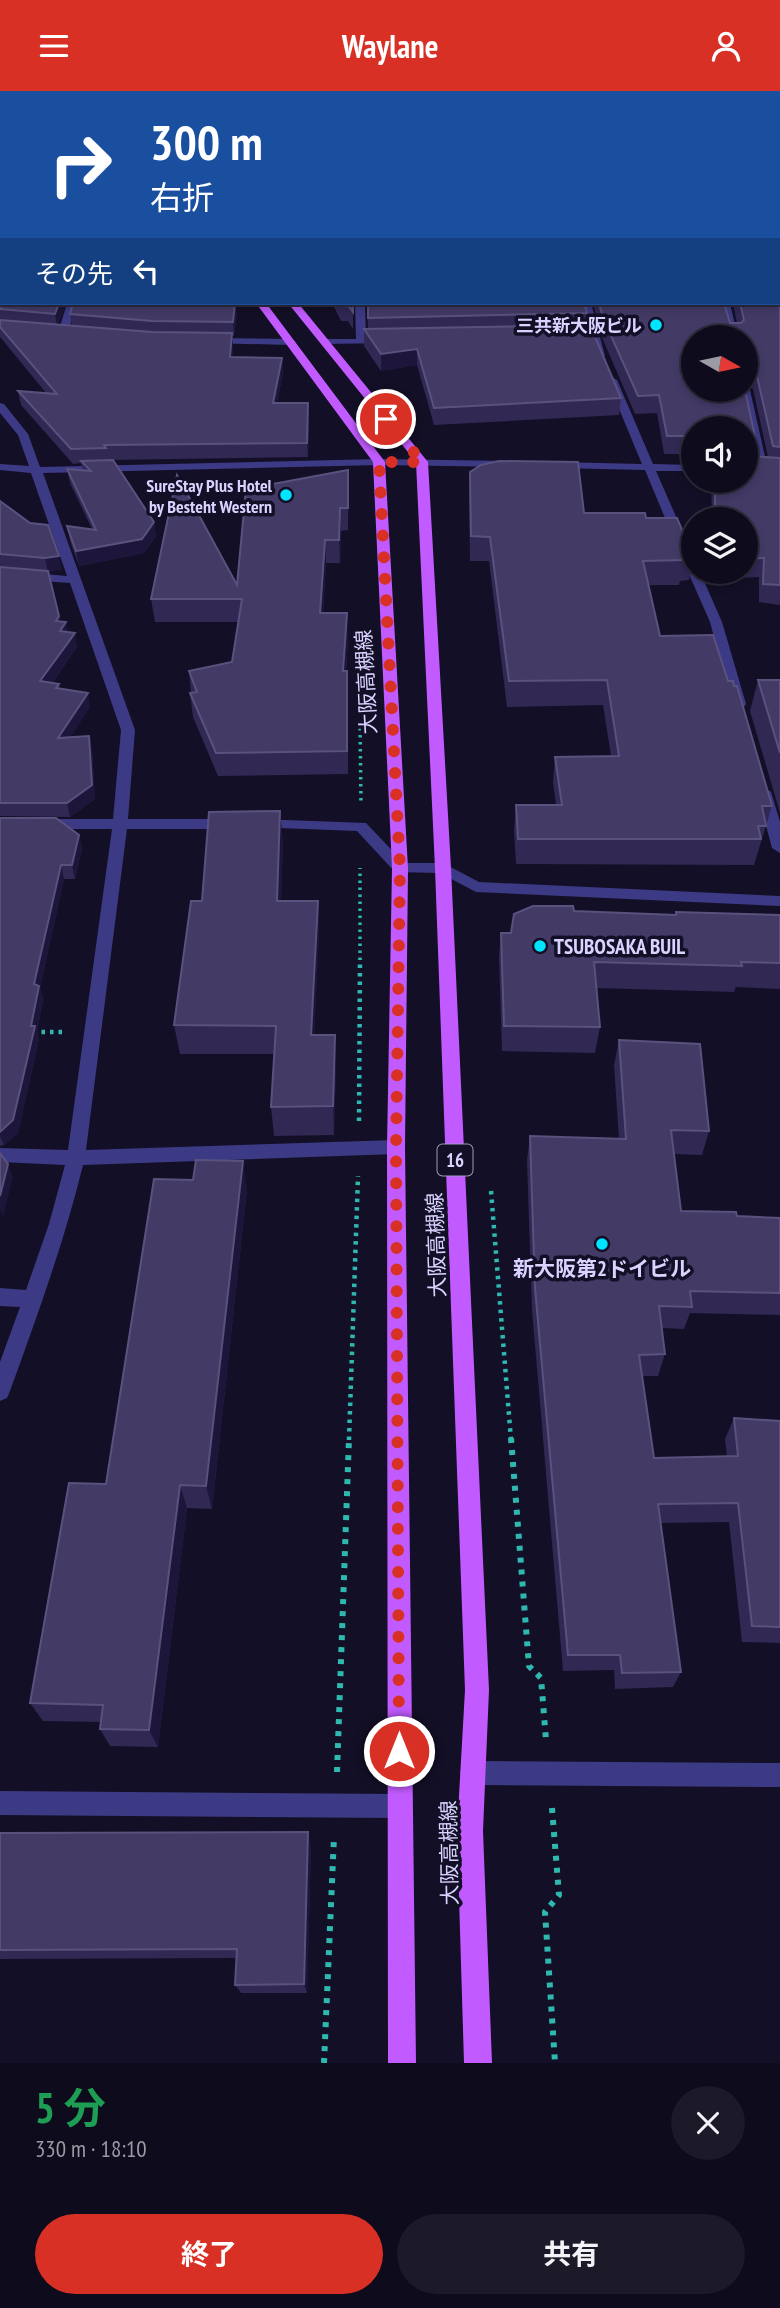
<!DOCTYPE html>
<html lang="ja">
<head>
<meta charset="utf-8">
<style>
	:root { --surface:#0e0b1c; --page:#1c1929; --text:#f1f3f6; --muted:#9b9ba3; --line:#2e2b3b; --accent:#d93025 }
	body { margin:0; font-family:"PT Sans Narrow","Noto Sans JP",sans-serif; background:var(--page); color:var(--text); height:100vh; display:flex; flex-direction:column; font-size:26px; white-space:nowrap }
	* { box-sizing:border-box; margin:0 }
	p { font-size:23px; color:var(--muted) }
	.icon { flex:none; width:38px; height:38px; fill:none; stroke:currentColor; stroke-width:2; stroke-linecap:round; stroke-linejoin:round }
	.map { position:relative; height:1972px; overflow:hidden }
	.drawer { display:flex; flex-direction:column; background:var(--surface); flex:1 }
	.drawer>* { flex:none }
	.guide { position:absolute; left:0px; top:0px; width:780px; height:214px; box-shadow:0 4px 10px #0003,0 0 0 2px var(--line); background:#1a4fa0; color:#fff; overflow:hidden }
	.needle { width:46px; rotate:99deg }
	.tools { position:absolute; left:681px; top:234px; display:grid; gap:14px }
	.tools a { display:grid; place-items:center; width:77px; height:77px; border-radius:50%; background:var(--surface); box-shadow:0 4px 10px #0003,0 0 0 2px var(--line); font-size:35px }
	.pin { position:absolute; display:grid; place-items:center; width:60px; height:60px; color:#fff; margin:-30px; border:4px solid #fff; border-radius:50%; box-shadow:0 2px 7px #0007 }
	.me { position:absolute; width:77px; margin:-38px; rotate:0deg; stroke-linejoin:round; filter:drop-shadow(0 0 5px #0008) }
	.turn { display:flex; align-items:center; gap:24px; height:147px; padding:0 35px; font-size:32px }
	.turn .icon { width:91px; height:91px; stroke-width:2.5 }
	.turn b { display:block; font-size:49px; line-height:60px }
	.then { display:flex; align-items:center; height:66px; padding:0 35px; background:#0003; gap:14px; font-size:26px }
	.round { display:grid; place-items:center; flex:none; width:74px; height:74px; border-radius:37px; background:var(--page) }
	.overview { display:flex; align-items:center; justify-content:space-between; height:119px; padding:0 35px }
	h1 { font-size:42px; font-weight:700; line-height:52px; color:#1e9e55 }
	.primary-button { display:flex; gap:14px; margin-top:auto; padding:14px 35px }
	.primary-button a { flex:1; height:80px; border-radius:42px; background:var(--accent); color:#fff; font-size:28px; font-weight:700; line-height:80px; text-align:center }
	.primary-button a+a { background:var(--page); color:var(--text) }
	header { display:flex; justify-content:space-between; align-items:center; height:91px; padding:0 35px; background:var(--accent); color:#fff; font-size:32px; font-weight:700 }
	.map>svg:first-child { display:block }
</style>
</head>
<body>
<header><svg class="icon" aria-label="menu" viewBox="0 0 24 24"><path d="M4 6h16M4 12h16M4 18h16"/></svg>Waylane<svg class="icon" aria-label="person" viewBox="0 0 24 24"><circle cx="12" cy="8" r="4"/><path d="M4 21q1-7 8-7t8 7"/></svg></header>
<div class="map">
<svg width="780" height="1972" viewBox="0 0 780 1972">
	<rect width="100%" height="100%" fill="#130f26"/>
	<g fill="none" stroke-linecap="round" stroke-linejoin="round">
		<g stroke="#2fb8b0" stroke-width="3.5" stroke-dasharray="2.5 4.5" stroke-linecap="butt">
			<path d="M360,630L361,712"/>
			<path d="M360,869V777"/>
		</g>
		<g stroke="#2fb8b0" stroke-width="4.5" stroke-dasharray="3.5 5" stroke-linecap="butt">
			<path d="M33,941H63"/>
			<path d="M359,1030L360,868"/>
			<path d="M491,1100L511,1349"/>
			<path d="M349,1349L358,1085"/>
		</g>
		<g stroke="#2fb8b0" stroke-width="6" stroke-dasharray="5 7" stroke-linecap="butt">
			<path d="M511,1347L529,1575L541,1587L546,1649"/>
			<path d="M337,1681L349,1347"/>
			<path d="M552,1717L559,1804L545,1821L555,1972"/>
			<path d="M324,1972L334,1746"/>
		</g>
		<g fill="#3d3a85" fill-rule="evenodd">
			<path d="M67,212H77L68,242L63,245L58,242Z"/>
			<path d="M355,212H365L366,247H388L392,248V252L322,253V249L326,248H356Z"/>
			<path d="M581,212H591L605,265L596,263Z"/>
			<path d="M720,212H730L738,247H728Z"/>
			<path d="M211,247L291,248L296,251L291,254L207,252L206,250Z"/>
			<path d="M612,286L617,289L653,373L693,374V380H656L685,446L683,449L673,446L645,379L557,377L551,374L557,371L642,373L607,289Z"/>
			<path d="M746,296L750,299L768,379L762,382L756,379L740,299H746Z"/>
			<path d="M0,312L4,313L28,343L40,376L379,368L511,370L517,373L511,376L379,374L43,382L135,639L128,728H230L237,733L230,738H127L86,1059L396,1049L402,1051L405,1056L402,1061L396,1063L83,1074C64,1152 37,1225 10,1300L7,1307L0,1310V1271L20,1216L0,1215V1197L26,1199L49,1133L65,1074L0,1071V1057L68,1059L112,738H0V728H113L121,639L70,492L0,487V479L67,485L31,382L0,379V373L29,375L18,344L0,322Z"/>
			<path d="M690,478L700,481L722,531L746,613L744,616H734L732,613L710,531L688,481Z"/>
			<path d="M764,696L771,701L780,731V762L772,757L757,701Z"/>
			<path d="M258,728L366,732L404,772H443L479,791L780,805V815L476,801L440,782L395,781L357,740L253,736L251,733L253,730Z"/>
			<path d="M472,1670L780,1672V1696L472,1694L463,1691L460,1682L463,1673Z"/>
			<path d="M0,1700L399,1703L408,1706L411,1715L408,1724L399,1727L0,1724Z"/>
		</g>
		<g fill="#c25bff" fill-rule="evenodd">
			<path d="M85,0H93L94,2H86Z"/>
			<path d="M108,0H116L117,2H109Z"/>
			<path d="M256,212H266L385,371L408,777L405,1056L416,1972H388L387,1056L392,777L373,371Z"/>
			<path d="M288,212H298L428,371L451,777L489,1599L483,1740L492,1972H464L457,1740L465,1599L435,777L416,371Z"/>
		</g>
	</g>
	<g fill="#312854" fill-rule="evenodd">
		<path d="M0,0H74L2,212H66L58,233L72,234L70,223L237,222L234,245H232L233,256L232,266L282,267L283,281L277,312L309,326L308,366L108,369L154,431L156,445L144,462L79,475L70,450L67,435L92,438L70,392L67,378L83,380L81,372L73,373L21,314L18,300L47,303L0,246Z"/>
		<path d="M148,0H780V514L759,511V486L706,489L703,481H746V429H712L711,390H746V338H693V363H664L657,322L635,323L601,244L593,212H724L730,232H737L733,212H779V2H149ZM693,247L753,298L768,366H754L757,355Z"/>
		<path d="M332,212H353V238L348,230H341Z"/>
		<path d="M367,212H584L587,222L585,234L621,307L619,324L434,334L417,274L381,280L364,255V238H368Z"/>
		<path d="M348,379V439L341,440L340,472H326L323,522L348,546L346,580L348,603V683L218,685L193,626L190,602H191L189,580L232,571L239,531H155L151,508L237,494Z"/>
		<path d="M470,381L584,422L646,427L693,462V470L689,489L680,490L679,494H648L660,545L728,590L772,715L754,774L516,773L514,740L516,714H556L553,691L555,666L611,665L603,614L507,616L489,470H470L469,405Z"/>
		<path d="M0,410L62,478L48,481L60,530L77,556L52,592L59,593L60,598L90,616L70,646L89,645L92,659L95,708L70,726L0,725Z"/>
		<path d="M693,436V459L690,452Z"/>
		<path d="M758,589H780V722L750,620Z"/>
		<path d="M0,727L79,744L82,758L75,788H64L40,897L43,908L37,941L39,948L18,1042L4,1054L0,1055Z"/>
		<path d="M283,750L281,810H318L319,840L314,944L336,973L334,1044L274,1045L271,1016L274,963H180L174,934L202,810Z"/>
		<path d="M676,821L780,824V898L736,896L734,901L596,897L600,936L595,962L502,960L499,867L501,842H511L675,824Z"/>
		<path d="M619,949L709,1040L702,1064L674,1063L681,1120L737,1125L780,1127V1224L690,1222L684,1238L662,1237L665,1263L658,1285H642L654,1367L727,1365L725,1348L734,1327L780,1330V1552L742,1551L729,1431L661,1432L681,1581L673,1596L615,1598L614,1579L563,1580L532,1219L527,1069L530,1045L619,1048L614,974Z"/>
		<path d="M247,1098L212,1418L187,1417L158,1656L110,1655L100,1638L101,1631L43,1630L30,1612L106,1393Z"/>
		<path d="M0,1742L311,1754L307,1902H241L235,1894L237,1867L0,1868Z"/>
	</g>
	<g fill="#1d163a">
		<path d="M59,212H66L57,236L55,223Z"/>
		<path d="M235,212L237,222L234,245L233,231Z"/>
		<path d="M232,242L233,256L231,280L230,266Z"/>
		<path d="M417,258V274L381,280V263Z"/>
		<path d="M282,267L283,281L274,326L273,312Z"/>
		<path d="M749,276L746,293V278Z"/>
		<path d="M308,312L309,326L308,366L307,352Z"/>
		<path d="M348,379L349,402L348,439Z"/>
		<path d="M340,417L341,440L340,472L339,449Z"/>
		<path d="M154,431L156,445L144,462L79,475L76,460Z"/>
		<path d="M325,449L326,472L321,545L320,522Z"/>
		<path d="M59,465L62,478L48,481L45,467Z"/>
		<path d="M347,522L348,546L344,603L343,580Z"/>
		<path d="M59,525L62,537L66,531L69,545L63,553L56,530Z"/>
		<path d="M75,542L77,556L43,604L40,590Z"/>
		<path d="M88,602L90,616L61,661L58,647Z"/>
		<path d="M89,645L92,659L95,708L70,726L67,712Z"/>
		<path d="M280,720L283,750L280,840L277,810Z"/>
		<path d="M79,744L82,758L75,788L72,774Z"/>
		<path d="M61,774L64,788L40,897L43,908L37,941L39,948L18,1042L4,1054L0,1045V1041L31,935L34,893Z"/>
		<path d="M318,810L319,840L313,973L311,944Z"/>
		<path d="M335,944L336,973L334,1044L333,1015Z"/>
		<path d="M243,1070L247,1098L212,1418L206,1395Z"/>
		<path d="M8,1073L13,1086L3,1126L0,1119V1105Z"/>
		<path d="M180,1394L187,1417L158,1656L149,1639Z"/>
		<path d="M308,1741L311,1754L307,1902L304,1893Z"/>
	</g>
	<g fill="#433a66" stroke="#5a527e" stroke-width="2">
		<path d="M0,0H74L75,2H2V212H59L55,223L0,218V174H1V164H0V94H1V85H0V40H2V32H0Z"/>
		<path d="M159,0H780V356L773,355L756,281L749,276L746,278V247H693V299H745L757,355L748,356V365L780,367V494L763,493L764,467L746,468V429H715V390H746V338H693V345H667L659,304L638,305L603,227L599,212H724L730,232H741L744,229L740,212H779V2H160Z"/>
		<path d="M73,212H235L233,231L152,230L70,223Z"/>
		<path d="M340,212H353V221L347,213H340Z"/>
		<path d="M368,212H584L587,222L368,227Z"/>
		<path d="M0,229L152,241L232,242L230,266L282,267L273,312H308L307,352L104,354L106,357L71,358L18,300L57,303L0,236Z"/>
		<path d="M590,234L621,307L434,317L417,258L381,263L364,238Z"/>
		<path d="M113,369L154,431L142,448L76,460L67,435L96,439L67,378L91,380L81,370Z"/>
		<path d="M499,370L578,371L584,422H645L646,427H677L693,465H682L684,469L643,470L660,545L713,544L728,590H733L734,595H737L772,715H762L766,735H758L761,748H518L516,714H562L555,666L619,665L607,589L509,590L490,446L471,445L470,381L481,374Z"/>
		<path d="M348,379V417H340L339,449H325L320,522H347L343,580H347V660L216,662L190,602L197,601L189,580L232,571L242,508H151L177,384L237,494L246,398Z"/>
		<path d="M0,410L30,432L48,434L59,465L45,467L0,463Z"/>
		<path d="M0,476L48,480L59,525L56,530L66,531L60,540L75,542L40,590L59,593L56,597L88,602L58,647L89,645L92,694L67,712H0Z"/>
		<path d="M758,589H780V662Z"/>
		<path d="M280,720L277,810H318L311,944H335L333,1015L271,1016L276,935L174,934L191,810H202L209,721Z"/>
		<path d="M0,727H56L79,744L72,774H61L34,893L39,895L31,935H35L13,1029L0,1041Z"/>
		<path d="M533,815H573L574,820L676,824V821L780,824V872L741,871L742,875L594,871L600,936L504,935L501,842H511L514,823Z"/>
		<path d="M619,949L700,953L709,1040L671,1039L681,1120L736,1121L737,1125L780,1127V1202L690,1200L692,1216L659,1215L665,1263L639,1264L654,1367L738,1365L734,1327L780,1330V1536L752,1535L738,1412L658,1413L681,1581L622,1582L620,1564H568L535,1197L530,1045L626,1048Z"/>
		<path d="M0,1062L8,1073L0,1105Z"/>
		<path d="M196,1069L243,1070L206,1395L180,1394L149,1639L100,1638L103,1614L30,1612L69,1392L106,1393L154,1088L193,1089Z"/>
		<path d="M308,1741L304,1893L235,1894L237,1858L0,1859V1742Z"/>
	</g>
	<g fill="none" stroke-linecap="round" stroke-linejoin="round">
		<path stroke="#d93025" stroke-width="12" stroke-dasharray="0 21.6" d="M386,328L422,371H379L400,777L396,1056L399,1660"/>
	</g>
	<g fill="#00e5ff" stroke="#130f26" stroke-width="2.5">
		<circle cx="656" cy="234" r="7"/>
		<circle cx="286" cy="404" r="7"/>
		<circle cx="540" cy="855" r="7"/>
		<circle cx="602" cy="1153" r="7"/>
	</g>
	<g text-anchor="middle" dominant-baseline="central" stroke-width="7" stroke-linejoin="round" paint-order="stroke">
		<g font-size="18" font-weight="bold" fill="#d9d4ff" stroke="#130f26" text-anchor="end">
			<text x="642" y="234">三共新大阪ビル</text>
			<text x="272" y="394">SureStay Plus Hotel<tspan x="272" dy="21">by Besteht Western</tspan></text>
		</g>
		<rect fill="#130f26" stroke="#9e99be" stroke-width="2" x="437.5" y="1053.5" width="35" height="31" rx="5"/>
		<g font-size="19" font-weight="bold" fill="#d9d4ff">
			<text x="455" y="1069">16</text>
		</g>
		<g font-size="21" fill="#d9d4ff" stroke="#130f26">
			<text transform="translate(366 591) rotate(-93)">大阪高槻線</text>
			<text transform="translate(436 1154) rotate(-92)">大阪高槻線</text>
			<text transform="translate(449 1762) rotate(-91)">大阪高槻線</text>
		</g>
		<g font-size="21" font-weight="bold" fill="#d9d4ff" stroke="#130f26" text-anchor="start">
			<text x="554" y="855">TSUBOSAKA BUIL</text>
			<text x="602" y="1177" text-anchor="middle">新大阪第2ドイビル</text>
		</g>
	</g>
</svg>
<div class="tools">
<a><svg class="needle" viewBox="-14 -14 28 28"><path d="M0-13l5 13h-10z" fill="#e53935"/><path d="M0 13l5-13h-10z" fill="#9b9ba3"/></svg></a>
<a><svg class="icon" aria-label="sound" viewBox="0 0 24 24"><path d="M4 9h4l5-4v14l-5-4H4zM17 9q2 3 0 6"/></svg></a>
<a><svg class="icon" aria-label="layers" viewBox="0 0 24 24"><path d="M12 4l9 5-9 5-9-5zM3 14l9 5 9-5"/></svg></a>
</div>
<div class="pin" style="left:386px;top:328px;background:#d93025"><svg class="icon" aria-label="arrive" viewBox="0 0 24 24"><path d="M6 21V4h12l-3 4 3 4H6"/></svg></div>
<svg class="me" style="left:399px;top:1660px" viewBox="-20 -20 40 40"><circle r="17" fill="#d93025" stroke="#fff" stroke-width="3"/><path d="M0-11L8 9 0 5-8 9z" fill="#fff"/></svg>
<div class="guide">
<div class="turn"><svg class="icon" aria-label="right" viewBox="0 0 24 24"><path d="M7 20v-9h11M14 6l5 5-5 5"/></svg><div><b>300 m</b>右折</div></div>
<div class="then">その先<svg class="icon" aria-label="left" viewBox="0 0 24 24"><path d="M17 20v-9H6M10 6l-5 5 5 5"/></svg></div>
</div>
</div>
<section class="drawer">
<div class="overview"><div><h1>5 分</h1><p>330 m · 18:10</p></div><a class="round"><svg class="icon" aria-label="close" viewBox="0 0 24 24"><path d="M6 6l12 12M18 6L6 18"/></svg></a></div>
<div class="primary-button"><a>終了</a><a>共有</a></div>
</section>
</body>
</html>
